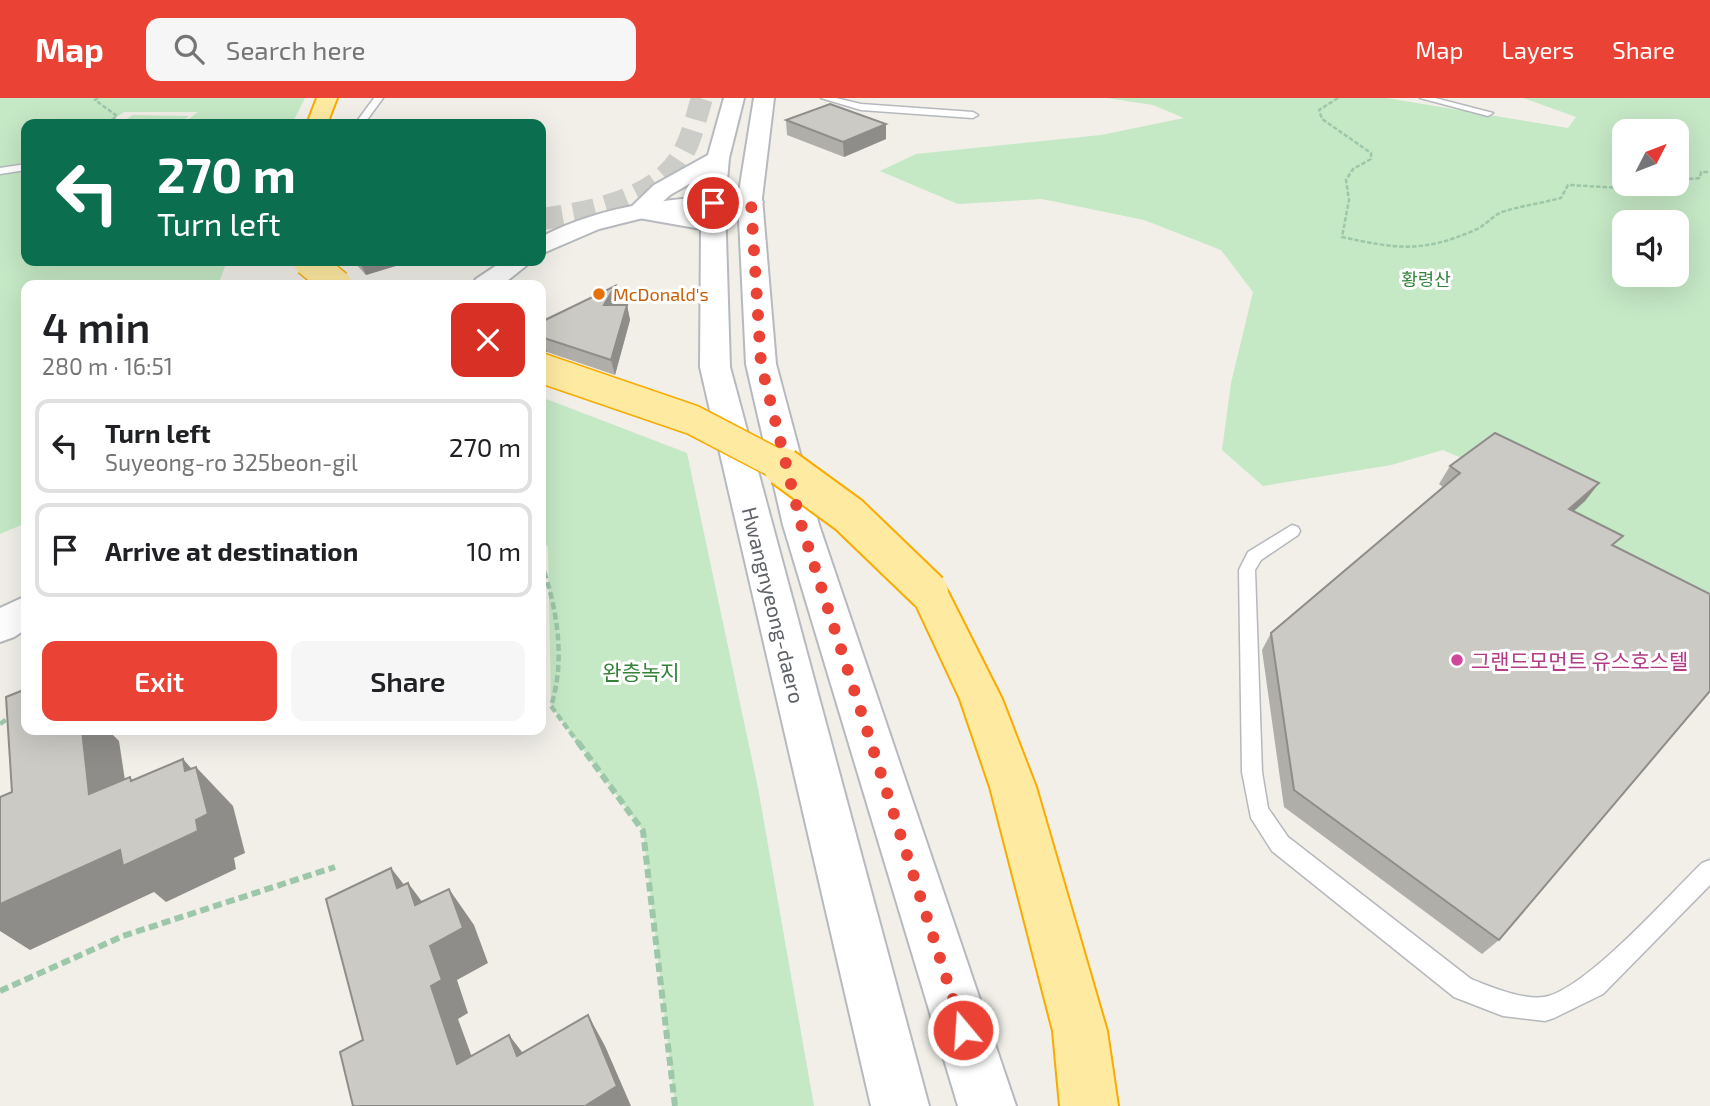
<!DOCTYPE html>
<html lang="en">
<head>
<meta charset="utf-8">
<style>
	:root { --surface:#fff; --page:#f6f6f6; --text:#202124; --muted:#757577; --line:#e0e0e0; --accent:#ea4335 }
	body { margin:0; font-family:"Exo 2","Noto Sans KR",sans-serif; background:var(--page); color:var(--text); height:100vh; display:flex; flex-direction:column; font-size:26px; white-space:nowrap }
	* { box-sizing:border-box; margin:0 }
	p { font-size:23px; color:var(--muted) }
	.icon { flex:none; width:38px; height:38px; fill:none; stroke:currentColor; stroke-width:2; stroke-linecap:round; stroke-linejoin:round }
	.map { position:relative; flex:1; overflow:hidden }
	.side { position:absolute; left:21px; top:182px; width:525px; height:455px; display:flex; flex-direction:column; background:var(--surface); border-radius:14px; box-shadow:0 7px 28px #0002 }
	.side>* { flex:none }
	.top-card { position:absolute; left:21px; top:21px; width:525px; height:147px; border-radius:14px; box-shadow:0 7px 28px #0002; background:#0b6e4f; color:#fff; overflow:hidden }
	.needle { width:46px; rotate:48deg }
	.buttons { position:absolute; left:1612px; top:21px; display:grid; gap:14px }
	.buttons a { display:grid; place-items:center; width:77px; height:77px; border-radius:14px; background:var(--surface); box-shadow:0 7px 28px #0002; font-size:35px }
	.pin { position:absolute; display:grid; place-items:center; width:60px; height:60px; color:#fff; margin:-30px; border:4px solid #fff; border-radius:50%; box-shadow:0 2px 7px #0007 }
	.me { position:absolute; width:77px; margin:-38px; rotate:342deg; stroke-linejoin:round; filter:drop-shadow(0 0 5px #0008) }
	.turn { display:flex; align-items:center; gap:24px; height:147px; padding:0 21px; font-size:32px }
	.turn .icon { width:91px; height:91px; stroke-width:2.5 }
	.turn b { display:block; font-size:49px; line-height:60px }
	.round { display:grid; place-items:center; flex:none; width:74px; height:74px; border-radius:14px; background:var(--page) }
	.head { display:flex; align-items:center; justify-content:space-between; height:119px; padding:0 21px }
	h1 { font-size:42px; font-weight:600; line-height:52px }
	.action { display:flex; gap:14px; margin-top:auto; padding:14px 21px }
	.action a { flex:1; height:80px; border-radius:14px; background:var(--accent); color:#fff; font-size:28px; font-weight:600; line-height:80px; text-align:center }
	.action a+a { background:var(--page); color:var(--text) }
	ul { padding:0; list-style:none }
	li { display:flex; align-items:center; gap:21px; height:94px; margin:0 14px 10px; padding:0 7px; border:4px solid var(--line); border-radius:14px }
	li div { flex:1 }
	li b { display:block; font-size:26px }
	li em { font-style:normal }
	header { display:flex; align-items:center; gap:42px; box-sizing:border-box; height:98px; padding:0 35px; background:var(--accent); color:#fff }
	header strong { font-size:33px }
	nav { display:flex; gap:38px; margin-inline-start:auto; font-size:24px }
	.search { width:490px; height:63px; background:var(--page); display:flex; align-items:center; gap:18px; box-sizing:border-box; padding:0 24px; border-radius:14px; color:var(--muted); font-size:26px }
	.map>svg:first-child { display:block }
</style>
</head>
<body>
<header>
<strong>Map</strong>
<div class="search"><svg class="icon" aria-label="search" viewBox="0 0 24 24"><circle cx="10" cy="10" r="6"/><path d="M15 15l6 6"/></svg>Search here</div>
<nav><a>Map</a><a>Layers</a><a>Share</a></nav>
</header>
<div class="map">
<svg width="1710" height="1008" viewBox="0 0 1710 1008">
	<rect width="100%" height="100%" fill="#f1efe8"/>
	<g fill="#c5e8c5" fill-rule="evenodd">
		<path d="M0,0H305L292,26H182L198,14H124L107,26H26V66L0,70Z"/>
		<path d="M1107,0H1386L1568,30L1576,19L1523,0H1710V561L1524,387L1443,352L1391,367L1263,388L1222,352L1231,285L1253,194L1221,152L1144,122L1042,101L958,106L880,73L916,56L1101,37L1184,20L1153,7ZM1624,33H1676V86H1624ZM1624,124H1676V177H1624Z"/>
		<path d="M133,17L189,18L178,26H118Z"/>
		<path d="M26,69V163H227L218,187H26V425L0,436V73Z"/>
		<path d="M541,299L687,355L758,690L814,1008H675L643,733L551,608L548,449L541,441Z"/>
	</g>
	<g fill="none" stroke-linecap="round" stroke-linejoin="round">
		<path stroke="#ccccc8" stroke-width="22" stroke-dasharray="22 11" stroke-linecap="butt" d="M541,121C587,115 657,102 682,57C692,40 696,19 702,0"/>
		<defs>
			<g id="service">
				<path d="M374,0H383L364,26H355Z"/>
				<path d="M821,0H836L861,6L973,14L978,17L973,20L861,12Z"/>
				<path d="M1420,0H1435L1493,15L1488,18Z"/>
				<path d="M26,66V72L0,76V70Z"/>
				<path d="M1292,427L1298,429L1300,433L1298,437L1261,462L1255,472L1262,674L1268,710L1288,739L1471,881C1491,889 1522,902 1544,899C1584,893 1670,796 1702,765L1710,762V787L1603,896L1554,920L1545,923L1503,918L1454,899L1272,753L1251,720L1242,674L1239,472L1248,454Z"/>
			</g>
			<g id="tertiary">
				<path d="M751,97L759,99L763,104L759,109L643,120L599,131L541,156V139C606,105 679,99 751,97Z"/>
				<path d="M503,163H532L502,187H472L476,181Z"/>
				<path d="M26,498V531L14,539L0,544V510Z"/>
			</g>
			<g id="secondary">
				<path d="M724,0H744L729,60L725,105L730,269L929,1008H871L700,269L701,131L639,120L631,118L627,113L654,87L708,57ZM705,77L701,117L657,109L670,97Z"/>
				<path d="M754,0H774L762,100L776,266L819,427L1016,1008H958L783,427L746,266L738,100Z"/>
			</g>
			<g id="trunk">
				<path d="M317,0H337L327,26H307Z"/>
				<path d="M929,480L942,484L948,494L1002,601L1036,689L1107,933L1118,1008H1060L1053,933L990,689L960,601L910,494L916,484Z"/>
			</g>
		</defs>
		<use href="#service" stroke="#b5b8bc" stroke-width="3"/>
		<use href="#tertiary" stroke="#b5b8bc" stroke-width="4"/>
		<use href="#secondary" stroke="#b6babf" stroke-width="4"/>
		<use href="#trunk" stroke="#f9ab00" stroke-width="4"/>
		<g stroke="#9cc7a9" stroke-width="2.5" stroke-dasharray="4.5 2" stroke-linecap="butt">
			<path d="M98,0L95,2L117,18L106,26"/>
			<path d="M1338,0L1319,12L1322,21L1371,55V61L1353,71L1346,82L1349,102L1342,139C1397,151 1422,155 1475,132C1485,128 1492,118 1502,114C1521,108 1542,105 1561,100L1568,87L1641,91L1665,86"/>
			<path d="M1676,82L1700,80L1701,74H1710"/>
		</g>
		<g stroke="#9cc7a9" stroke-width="4.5" stroke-dasharray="7 3.5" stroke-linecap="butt">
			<path d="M541,464C557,510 566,561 551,608L579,646"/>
			<path d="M0,626L11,618"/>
		</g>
		<g stroke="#9cc7a9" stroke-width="6" stroke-dasharray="9 4.5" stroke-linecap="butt">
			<path d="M578,644L643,733L675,1008"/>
			<path d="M0,893L123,838L335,769"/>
		</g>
		<use href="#service" fill="#fff" fill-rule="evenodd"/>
		<use href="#tertiary" fill="#fff" fill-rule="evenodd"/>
		<use href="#secondary" fill="#fff" fill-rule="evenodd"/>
		<use href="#trunk" fill="#feeaa1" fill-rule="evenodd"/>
		<defs>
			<g id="trunk-bridge-far1">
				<path d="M308,163L337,187"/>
				<path d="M541,270L693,322L785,370"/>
			</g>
			<path id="trunk-bridge" d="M783,369L849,417L929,494"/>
		</defs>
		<use href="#trunk-bridge-far1" stroke="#f9ab00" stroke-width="32" stroke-linecap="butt"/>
		<use href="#trunk-bridge" stroke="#f9ab00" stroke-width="42" stroke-linecap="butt"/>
		<use href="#trunk-bridge-far1" stroke="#feeaa1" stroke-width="29"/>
		<use href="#trunk-bridge" stroke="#feeaa1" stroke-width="38"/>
	</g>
	<g fill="#afaea9">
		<path d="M786,22L886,41L844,59L787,37Z"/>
		<path d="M353,163H401L402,166L366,177Z"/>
		<path d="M618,203L615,207H627L630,222L615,277L547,254L541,255V224Z"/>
		<path d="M1450,368L1599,385L1585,403L1574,413L1614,448L1499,842L1482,856L1284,709L1262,552L1271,535L1443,389L1439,386Z"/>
	</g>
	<g fill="#8f8d8a">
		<path d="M886,26V41L844,59L843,44Z"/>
		<path d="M371,163H401L402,166L366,177L361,166Z"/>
		<path d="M615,188L618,203L607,222L604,207Z"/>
		<path d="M627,207L630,222L615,277L611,262Z"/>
		<path d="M541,239H542L547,254L541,255Z"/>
		<path d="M1599,385L1585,403L1556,429L1569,411Z"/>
		<path d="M82,632H108L119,643L133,735L89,696Z"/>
		<path d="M183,661L199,679L196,669L233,708L245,755L234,760L236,771L166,804L154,794L30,852L0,833V806L120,752L196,722Z"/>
		<path d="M391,770L412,797L408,785L435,821L449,791L474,827L488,865L457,882L468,915L458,921L485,995L457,966L431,888L430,848L397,790Z"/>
		<path d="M588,917L605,948L631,1008H585Z"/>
		<path d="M509,937L532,967L517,958Z"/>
	</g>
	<g fill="#cccac5" stroke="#8f8d8a" stroke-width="2">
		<path d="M830,6L886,26L843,44L786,22Z"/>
		<path d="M359,163H371L361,166Z"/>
		<path d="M615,188L604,207H627L611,262L541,239V224Z"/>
		<path d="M1495,335L1599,385L1569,411L1623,438L1612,447L1710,496V593L1499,842L1294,692L1271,535L1460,375L1450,368Z"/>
		<path d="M26,591V632H82L89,696L130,679L131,683L183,661L185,673L196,669L208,716L196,722L198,733L123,768L120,752L0,806V699L12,694L6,599Z"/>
		<path d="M391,770L397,790L408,785L415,807L449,791L463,830L430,848L442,882L431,888L457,966L509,937L517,958L588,917L617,988L585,1008H353L340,954L363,942L326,801Z"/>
	</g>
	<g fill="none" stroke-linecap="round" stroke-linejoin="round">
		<path stroke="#ea4335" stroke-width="12" stroke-dasharray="0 21.6" d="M713,105L751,104L761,266L801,426L963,932"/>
	</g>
	<circle fill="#e8710a" stroke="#fff" stroke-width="2.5" cx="599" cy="196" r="7"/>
	<circle fill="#d1479c" stroke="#fff" stroke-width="2.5" cx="1457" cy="562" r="7"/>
	<g text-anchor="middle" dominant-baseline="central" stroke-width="6" stroke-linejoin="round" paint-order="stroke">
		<g font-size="18" fill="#348238" stroke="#fff">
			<text x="1426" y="181">황령산</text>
		</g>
		<g font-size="18" fill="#c56008" stroke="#fff" text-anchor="start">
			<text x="613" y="196">McDonald's</text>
		</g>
		<g font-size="21" fill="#5f6368" stroke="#fff">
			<text transform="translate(774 507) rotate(76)">Hwangnyeong-daero</text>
		</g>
		<g font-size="21" fill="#b23c85" stroke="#fff" text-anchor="start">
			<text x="1471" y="562">그랜드모먼트 유스호스텔</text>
		</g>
		<g font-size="21" fill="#348238" stroke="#fff">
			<text x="641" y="573">완층녹지</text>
		</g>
	</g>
</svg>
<div class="buttons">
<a><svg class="needle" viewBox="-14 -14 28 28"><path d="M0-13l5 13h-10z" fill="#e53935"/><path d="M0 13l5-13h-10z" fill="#757577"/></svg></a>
<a><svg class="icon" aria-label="sound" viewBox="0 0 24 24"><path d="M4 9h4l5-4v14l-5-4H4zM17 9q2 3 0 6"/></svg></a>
</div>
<div class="pin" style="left:713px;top:105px;background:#d93025"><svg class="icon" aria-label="arrive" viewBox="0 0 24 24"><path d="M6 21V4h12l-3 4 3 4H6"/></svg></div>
<svg class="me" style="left:963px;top:932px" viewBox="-20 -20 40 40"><circle r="17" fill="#ea4335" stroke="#fff" stroke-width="3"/><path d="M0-11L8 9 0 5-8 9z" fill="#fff"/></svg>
<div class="top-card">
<div class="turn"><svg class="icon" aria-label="left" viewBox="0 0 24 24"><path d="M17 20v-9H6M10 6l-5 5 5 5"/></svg><div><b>270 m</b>Turn left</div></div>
</div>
<section class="side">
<div class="head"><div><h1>4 min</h1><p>280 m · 16:51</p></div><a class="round" style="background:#d93025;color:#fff"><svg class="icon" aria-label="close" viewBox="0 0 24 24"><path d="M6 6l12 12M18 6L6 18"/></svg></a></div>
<ul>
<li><svg class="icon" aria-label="left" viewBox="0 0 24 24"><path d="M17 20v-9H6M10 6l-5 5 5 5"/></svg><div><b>Turn left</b><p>Suyeong-ro 325beon-gil</p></div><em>270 m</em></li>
<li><svg class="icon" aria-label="arrive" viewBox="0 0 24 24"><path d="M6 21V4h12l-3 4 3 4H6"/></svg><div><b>Arrive at destination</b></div><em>10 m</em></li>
</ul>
<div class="action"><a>Exit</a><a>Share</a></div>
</section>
</div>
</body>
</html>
